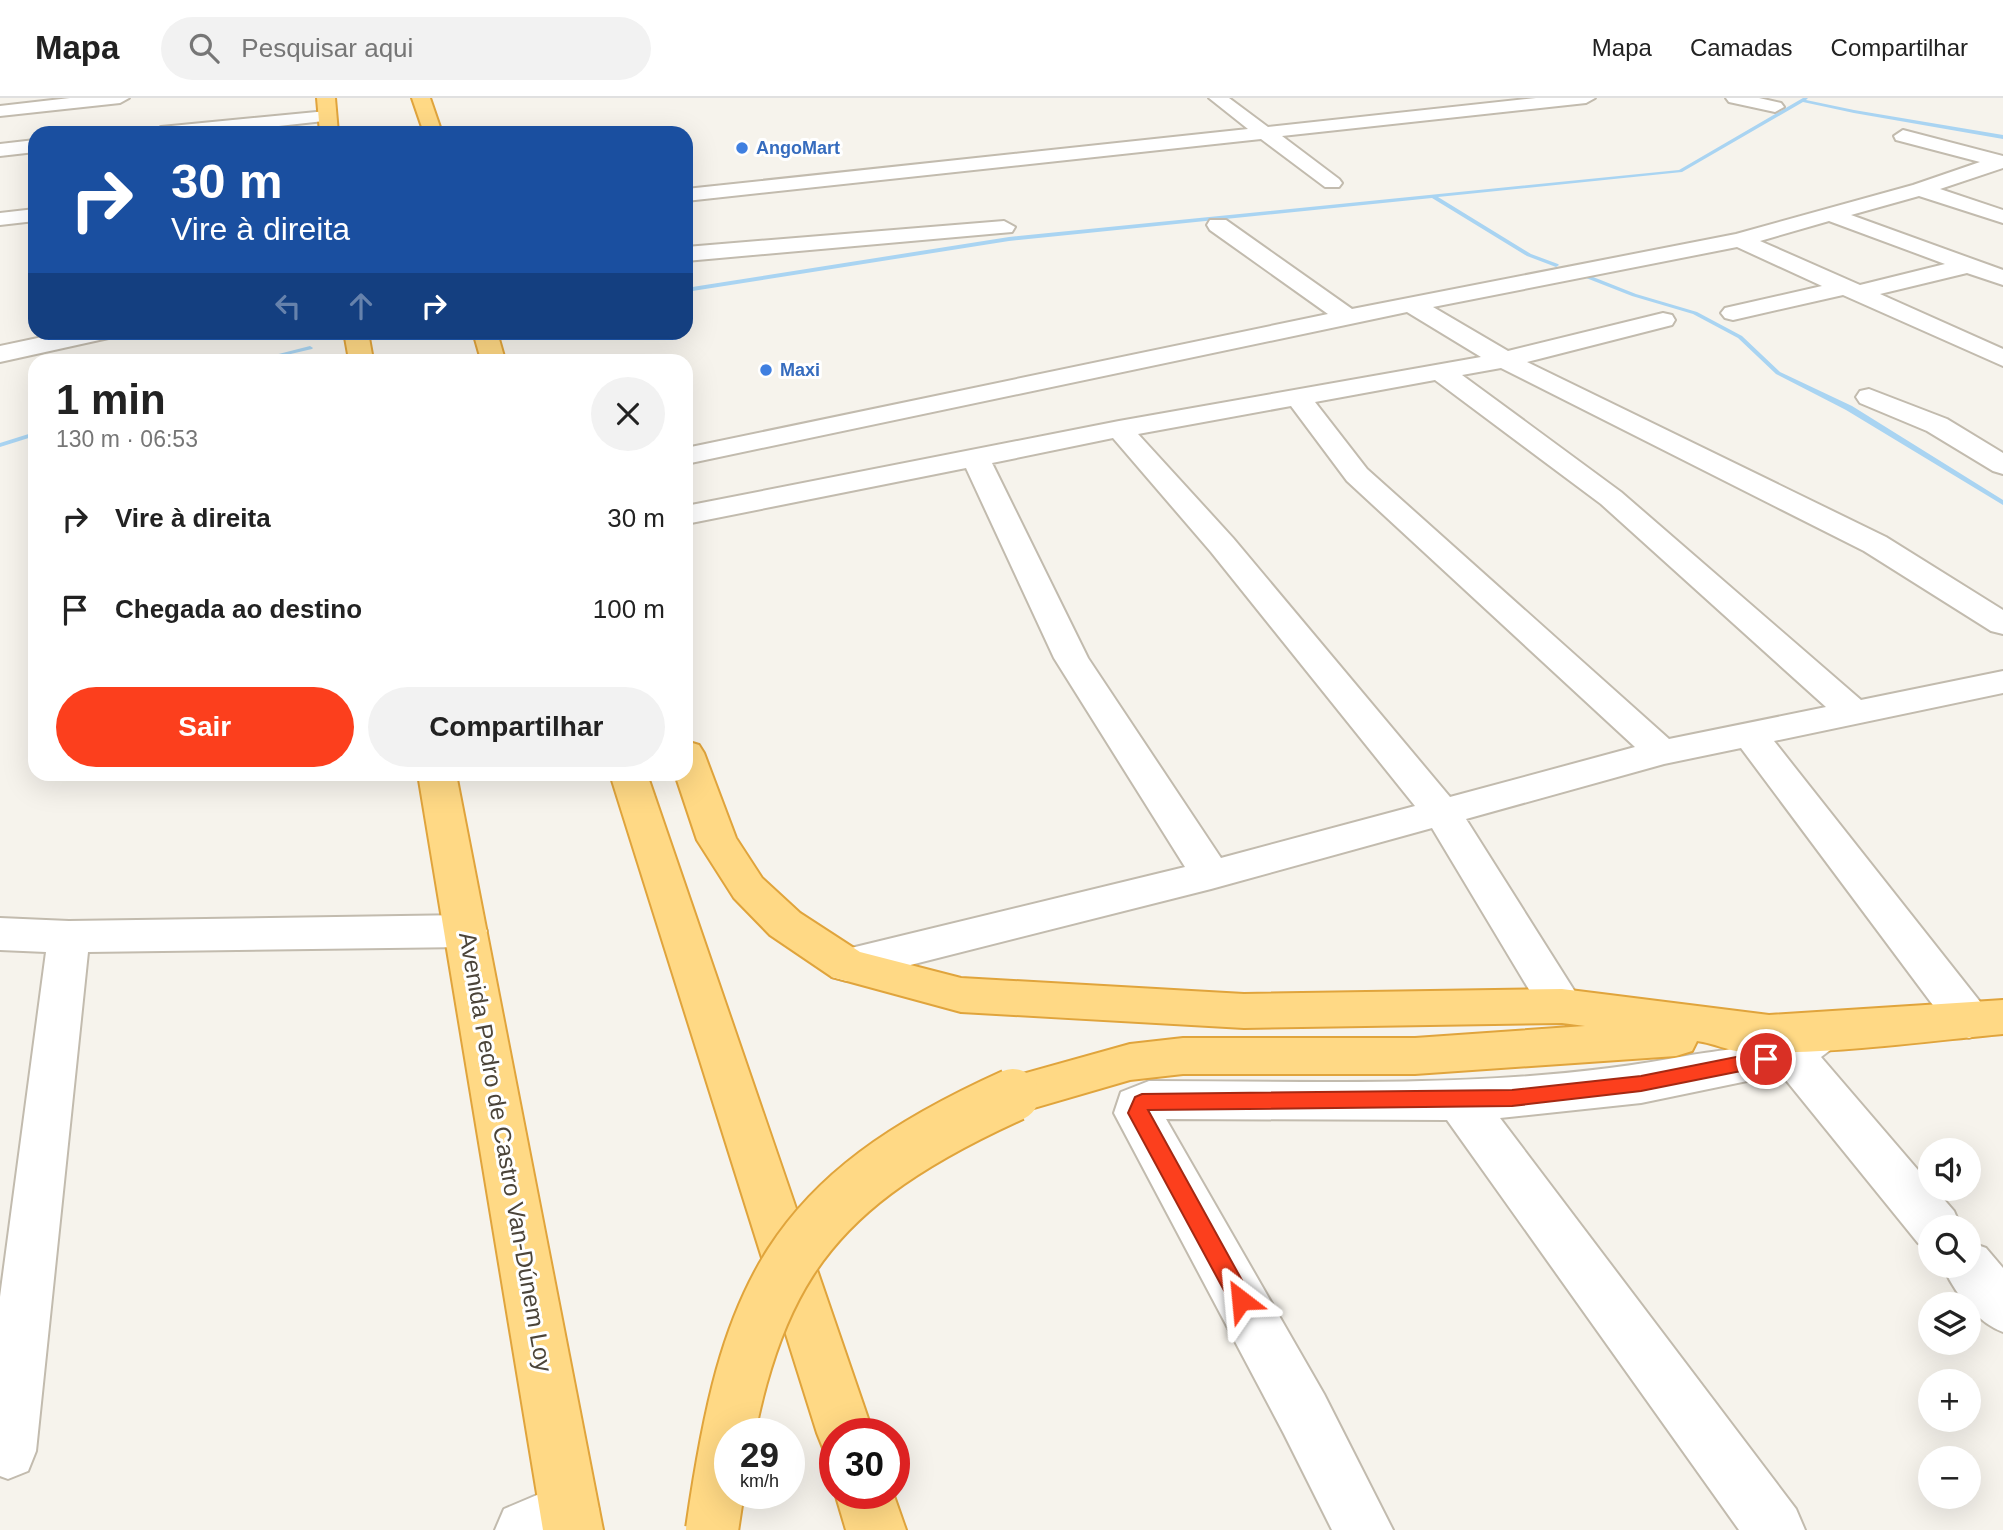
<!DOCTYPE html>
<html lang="pt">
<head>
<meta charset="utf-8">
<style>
	:root { --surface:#fff; --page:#f2f2f2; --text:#222; --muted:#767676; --line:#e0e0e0; --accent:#fc3f1d }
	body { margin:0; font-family:Arial,sans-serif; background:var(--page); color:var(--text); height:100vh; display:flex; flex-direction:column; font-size:26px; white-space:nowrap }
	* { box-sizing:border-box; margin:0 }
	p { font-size:23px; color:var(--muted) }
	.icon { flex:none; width:38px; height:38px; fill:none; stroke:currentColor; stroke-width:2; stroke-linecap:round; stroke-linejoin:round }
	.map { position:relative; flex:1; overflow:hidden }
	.panel { position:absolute; left:28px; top:256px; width:665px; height:427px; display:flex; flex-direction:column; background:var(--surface); border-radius:21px; box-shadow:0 7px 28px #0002 }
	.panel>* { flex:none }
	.banner { position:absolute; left:28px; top:28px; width:665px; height:214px; border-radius:21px; box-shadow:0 7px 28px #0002; background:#1a4fa0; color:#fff; overflow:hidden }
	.tools { position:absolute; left:1918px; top:1040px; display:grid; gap:14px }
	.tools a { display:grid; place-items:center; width:63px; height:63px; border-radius:50%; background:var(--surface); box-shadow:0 7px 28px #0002; font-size:35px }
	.speed { position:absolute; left:714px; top:1320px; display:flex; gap:14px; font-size:35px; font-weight:700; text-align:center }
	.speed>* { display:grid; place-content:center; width:91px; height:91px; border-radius:50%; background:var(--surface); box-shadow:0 7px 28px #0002; line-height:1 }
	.speed small { font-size:18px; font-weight:400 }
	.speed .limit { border:10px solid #d22; background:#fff; color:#111 }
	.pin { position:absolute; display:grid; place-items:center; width:60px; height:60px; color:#fff; margin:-30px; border:4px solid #fff; border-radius:50%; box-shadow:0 2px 7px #0007 }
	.me { position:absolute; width:77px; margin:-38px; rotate:331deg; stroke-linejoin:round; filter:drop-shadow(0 0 5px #0008) }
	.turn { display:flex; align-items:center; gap:24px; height:147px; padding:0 28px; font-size:32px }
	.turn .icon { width:91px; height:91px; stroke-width:2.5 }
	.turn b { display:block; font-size:49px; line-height:60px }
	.lanes { display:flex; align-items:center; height:66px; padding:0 28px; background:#0003; justify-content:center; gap:35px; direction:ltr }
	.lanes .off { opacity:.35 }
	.round { display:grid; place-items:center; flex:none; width:74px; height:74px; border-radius:37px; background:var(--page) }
	.headline { display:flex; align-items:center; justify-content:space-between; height:119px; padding:0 28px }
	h1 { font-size:42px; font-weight:600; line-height:52px }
	.button { display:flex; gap:14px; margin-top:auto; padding:14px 28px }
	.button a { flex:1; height:80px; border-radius:42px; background:var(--accent); color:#fff; font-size:28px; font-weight:600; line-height:80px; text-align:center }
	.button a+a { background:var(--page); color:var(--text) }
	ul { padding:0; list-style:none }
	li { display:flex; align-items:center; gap:21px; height:91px; padding:0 28px }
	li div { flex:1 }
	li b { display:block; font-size:26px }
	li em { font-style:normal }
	header { display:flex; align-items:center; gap:42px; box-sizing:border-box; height:98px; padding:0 35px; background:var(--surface); border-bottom:2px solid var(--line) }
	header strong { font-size:33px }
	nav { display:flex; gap:38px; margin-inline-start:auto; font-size:24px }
	.search { width:490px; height:63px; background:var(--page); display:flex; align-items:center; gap:18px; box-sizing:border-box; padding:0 24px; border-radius:38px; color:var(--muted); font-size:26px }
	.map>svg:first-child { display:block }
</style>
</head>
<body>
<header>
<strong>Mapa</strong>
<div class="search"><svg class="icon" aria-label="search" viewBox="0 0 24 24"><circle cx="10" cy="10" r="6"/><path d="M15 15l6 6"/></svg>Pesquisar aqui</div>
<nav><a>Mapa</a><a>Camadas</a><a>Compartilhar</a></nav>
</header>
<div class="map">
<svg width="2003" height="1432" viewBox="0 0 2003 1432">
	<rect width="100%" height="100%" fill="#f6f3ec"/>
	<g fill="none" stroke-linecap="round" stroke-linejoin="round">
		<g fill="#a9d4f2" fill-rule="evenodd">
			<path d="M1803,0H1808L1806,2L1854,12L2003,37V41L1854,15L1803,4L1682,74L1438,99L1531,156L1558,166L1559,167L1556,169L1527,158L1432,100L1009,143L686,194V190L1009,139L1679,72Z"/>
			<path d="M1583,175L1636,196L1697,214L1742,238L1780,274L1852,308L2003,402V407L1846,312L1776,276L1738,240L1693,216L1632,198L1581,178L1580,177Z"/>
			<path d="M310,248L313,250L312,251L265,262H255Z"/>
			<path d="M35,334V338L0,349V345Z"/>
		</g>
		<defs>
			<g id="minor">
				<path d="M70,0H129L120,5L0,18V8Z"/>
				<path d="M1209,0H1229L1268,29L1536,0H1595L1586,5L1282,38L1339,81L1342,85L1339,89H1325L1261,41L686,103V91L1248,31Z"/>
				<path d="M1726,0H1759L1781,5L1784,9L1775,14L1729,4Z"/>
				<path d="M327,13L333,14L336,18L333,22L216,35H152L161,29Z"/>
				<path d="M1903,32L2003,58V70L1940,91L2003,112V125L1919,98L1851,117L2003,172V187L1967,175L1880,196L2003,251V268L1843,197L1733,222L1725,220L1721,215L1725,210L1822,188L1737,149L1433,209L1508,253L1663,215L1672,217L1675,222L1672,227L1527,264L1886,439L2003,512V536L1991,533L1864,453L1501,270L1462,277L1621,394L1861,602L2003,573V595L1774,643L1985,910L1991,922L1985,934L1969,940L1953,934L1741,650L1664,666L1466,721L1584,908L1578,920L1562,925L1546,920L1432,730L1211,791L847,883L832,879L826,867L832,855L847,851L1185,769L1054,560L966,370L686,426V408L1119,323L1481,259L1407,214L686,366V350L1328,216L1210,132L1207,127L1210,122H1226L1352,211L1736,136L1913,87L1980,64L1896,42L1894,38ZM1829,123L1945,166L1860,187L1760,143ZM1435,282L1601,406L1826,609L1669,641L1367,371L1315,304ZM1291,308L1347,383L1635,649L1450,699L1233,440L1138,336ZM1113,340L1211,454L1415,708L1221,760L1088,560L992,365Z"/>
				<path d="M35,42V54L0,58V46Z"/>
				<path d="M35,111V123L0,127V115Z"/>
				<path d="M1004,123L1015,129L1012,134L686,163V149Z"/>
				<path d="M66,234H116L113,239L0,264V248Z"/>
				<path d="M1869,291L1947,321L2003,355V376L1993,373L1927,333L1860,305L1856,299L1860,293Z"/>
				<path d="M466,817L481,822L487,833L481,844L466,849L88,854L36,1353L28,1373L8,1381L0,1378V1199L46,854L0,852V820L69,823Z"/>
				<path d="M1821,916L1837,921L1843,934L1837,947L1821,959L1930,1086V1090H1934L1954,1113L1961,1129H1930V1149L1918,1145L1781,976L1641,1005L1500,1020L1796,1411L1805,1432H1739L1447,1022L1166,1021L1324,1296L1393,1432H1332L1284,1336L1114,1015L1121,994L1149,983C1330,983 1512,992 1691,957C1714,953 1760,949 1780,940C1795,933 1805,922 1821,916Z"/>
				<path d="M1969,1144L1986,1150L2003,1170V1234C1975,1223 1955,1195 1942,1167H1969Z"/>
				<path d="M570,1383L591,1391L599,1412L591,1432H495L504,1411Z"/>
			</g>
			<g id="trunk">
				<path d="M317,0H335L338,35H320Z"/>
				<path d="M412,0H430L442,35H424Z"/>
				<path d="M344,234H368L373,262H349Z"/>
				<path d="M473,234H497L505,262H481Z"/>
				<path d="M686,643L699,647L704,655L736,740L762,780L800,815L860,854L961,880L1244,896L1562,891L1769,917L2003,902V936C1917,944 1829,957 1743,954C1729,953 1713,945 1697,943L1692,953L1676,958L1415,976H1183L1130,982L1013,1016L997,1011L990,997L997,983L1130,946L1183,940H1415L1585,928L1562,925L1244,930L961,914L847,883L832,879L770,837L734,800L697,742L675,676H686Z"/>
				<path d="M418,676H456L603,1432H543Z"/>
				<path d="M610,676H647L873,1335H835V1359L825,1355L817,1335Z"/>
				<path d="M835,1395H893L906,1432H846Z"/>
			</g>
		</defs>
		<use href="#minor" stroke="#c2bbae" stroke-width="4"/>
		<use href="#trunk" stroke="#e0a43c" stroke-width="4"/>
		<use href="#minor" fill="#fff" fill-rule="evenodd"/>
		<use href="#trunk" fill="#ffd985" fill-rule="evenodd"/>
		<defs>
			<path id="trunk-bridge" d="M712,1432C746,1196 787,1099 1013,997"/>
		</defs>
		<use href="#trunk-bridge" stroke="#e0a43c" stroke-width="56" stroke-linecap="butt"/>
		<use href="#trunk-bridge" stroke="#ffd985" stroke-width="52"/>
	</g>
	<path fill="#fc3f1d" stroke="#a42913" stroke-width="2" d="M1766,953L1773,955L1776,961L1773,966L1766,968L1641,993L1512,1008L1148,1012L1249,1195L1252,1202L1249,1209L1241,1212L1233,1209L1128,1015L1135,999L1142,996L1512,992L1641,978Z"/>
	<g fill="#3f7fe0" stroke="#fff" stroke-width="2.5">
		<circle cx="742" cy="50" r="7"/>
		<circle cx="766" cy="272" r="7"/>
	</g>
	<g text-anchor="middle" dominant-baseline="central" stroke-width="6" stroke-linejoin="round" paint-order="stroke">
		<g font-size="18" font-weight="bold" fill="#366cbe" stroke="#fff" text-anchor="start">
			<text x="756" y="50">AngoMart</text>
			<text x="780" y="272">Maxi</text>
		</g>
		<g font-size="24" fill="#4b4439" stroke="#fff">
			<text transform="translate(506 1054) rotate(80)">Avenida Pedro de Castro Van-Dúnem Loy</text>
		</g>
	</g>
</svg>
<div class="tools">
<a><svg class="icon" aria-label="sound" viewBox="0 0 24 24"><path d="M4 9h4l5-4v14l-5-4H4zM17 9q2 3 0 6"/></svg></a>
<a><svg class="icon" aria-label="search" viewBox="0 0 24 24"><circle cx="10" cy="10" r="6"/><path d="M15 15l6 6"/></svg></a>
<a><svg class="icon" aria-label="layers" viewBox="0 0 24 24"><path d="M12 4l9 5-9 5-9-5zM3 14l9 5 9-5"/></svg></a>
<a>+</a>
<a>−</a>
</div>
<div class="speed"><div>29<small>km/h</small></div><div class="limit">30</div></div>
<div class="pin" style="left:1766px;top:961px;background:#d93025"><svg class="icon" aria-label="arrive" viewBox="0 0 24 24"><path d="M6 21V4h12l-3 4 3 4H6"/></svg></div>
<svg class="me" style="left:1241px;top:1202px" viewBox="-20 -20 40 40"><path d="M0-17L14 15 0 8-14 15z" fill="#fc3f1d" stroke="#fff" stroke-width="4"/></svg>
<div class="banner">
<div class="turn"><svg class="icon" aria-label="right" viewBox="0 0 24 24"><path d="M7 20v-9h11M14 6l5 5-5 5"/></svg><div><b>30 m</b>Vire à direita</div></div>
<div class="lanes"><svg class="icon off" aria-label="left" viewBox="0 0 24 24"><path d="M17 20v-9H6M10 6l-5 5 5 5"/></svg><svg class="icon off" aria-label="ahead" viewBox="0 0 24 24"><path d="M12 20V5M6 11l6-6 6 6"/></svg><svg class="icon" aria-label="right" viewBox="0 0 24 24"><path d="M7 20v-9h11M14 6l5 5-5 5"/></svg></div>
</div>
<section class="panel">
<div class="headline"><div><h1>1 min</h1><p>130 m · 06:53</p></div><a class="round"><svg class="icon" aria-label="close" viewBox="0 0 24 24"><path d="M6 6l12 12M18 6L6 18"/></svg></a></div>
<ul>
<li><svg class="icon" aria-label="right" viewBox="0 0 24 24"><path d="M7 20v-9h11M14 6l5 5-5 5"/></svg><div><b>Vire à direita</b></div><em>30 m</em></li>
<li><svg class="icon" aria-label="arrive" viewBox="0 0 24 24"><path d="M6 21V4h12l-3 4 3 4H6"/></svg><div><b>Chegada ao destino</b></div><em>100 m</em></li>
</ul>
<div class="button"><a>Sair</a><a>Compartilhar</a></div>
</section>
</div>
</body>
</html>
